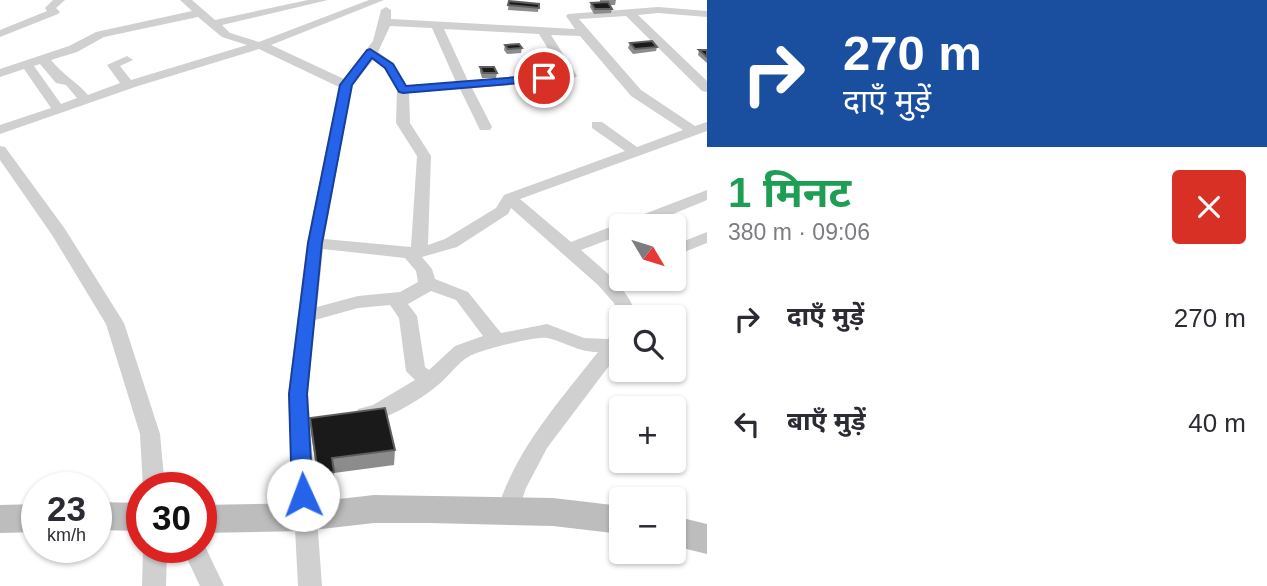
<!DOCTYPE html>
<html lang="hi">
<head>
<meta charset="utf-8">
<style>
	:root { --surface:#fff; --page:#f7f7f7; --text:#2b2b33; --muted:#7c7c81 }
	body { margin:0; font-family:Arial,"Noto Sans Devanagari",sans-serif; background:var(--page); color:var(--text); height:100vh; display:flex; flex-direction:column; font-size:26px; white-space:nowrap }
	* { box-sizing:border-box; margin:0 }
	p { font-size:23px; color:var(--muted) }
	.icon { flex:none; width:38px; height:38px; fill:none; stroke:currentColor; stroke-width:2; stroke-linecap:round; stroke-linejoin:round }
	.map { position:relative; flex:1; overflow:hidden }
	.details { display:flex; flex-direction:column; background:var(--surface); width:560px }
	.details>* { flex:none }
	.top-card { background:#1a4fa0; color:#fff; overflow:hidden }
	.needle { width:46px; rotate:128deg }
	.controls { position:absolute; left:609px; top:214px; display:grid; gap:14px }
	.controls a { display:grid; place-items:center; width:77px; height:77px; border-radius:7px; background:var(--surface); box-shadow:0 2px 5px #0004; font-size:35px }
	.speed { position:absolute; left:21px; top:472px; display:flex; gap:14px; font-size:35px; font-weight:700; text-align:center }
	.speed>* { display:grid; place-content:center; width:91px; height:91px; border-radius:50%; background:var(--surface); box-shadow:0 2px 5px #0004; line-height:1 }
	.speed small { font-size:18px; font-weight:400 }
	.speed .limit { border:10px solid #d22; background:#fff; color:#111 }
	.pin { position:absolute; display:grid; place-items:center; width:60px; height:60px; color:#fff; margin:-30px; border:4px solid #fff; border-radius:50%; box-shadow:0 2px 7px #0007 }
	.me { position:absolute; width:77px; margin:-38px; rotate:358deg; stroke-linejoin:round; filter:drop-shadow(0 0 5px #0008) }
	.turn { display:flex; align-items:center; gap:24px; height:147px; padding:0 21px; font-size:32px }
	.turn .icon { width:91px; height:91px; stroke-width:2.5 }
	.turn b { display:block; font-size:49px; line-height:60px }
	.round { display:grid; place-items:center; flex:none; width:74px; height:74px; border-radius:7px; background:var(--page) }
	.summary { display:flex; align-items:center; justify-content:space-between; height:119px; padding:0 21px }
	h1 { font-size:42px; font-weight:700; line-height:52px; color:#1e9e55 }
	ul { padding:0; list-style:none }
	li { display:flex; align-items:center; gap:21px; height:105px; padding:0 21px }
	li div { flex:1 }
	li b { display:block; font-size:26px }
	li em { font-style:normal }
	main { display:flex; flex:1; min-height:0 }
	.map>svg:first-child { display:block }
</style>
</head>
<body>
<main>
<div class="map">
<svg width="707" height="586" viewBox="0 0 707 586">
	<rect width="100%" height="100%" fill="#fff"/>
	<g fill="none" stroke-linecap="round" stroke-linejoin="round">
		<g fill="#d0d0d0" fill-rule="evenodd">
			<path d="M53,0H65L56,8L60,12L58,14L0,37V30L47,11L45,8Z"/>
			<path d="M180,0H192L215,20L308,0H328L222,25L230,33L259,42L369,0H384L271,45L344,79L373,41L381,10L386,7L391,10V19L575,29L566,16L568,14L658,7L707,11V17L658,13L638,15L707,81V92L702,91L626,16L579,19L641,90L695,126L707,122V131L520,199L571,242L707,190V200L644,226H621V235L581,250C602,269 629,288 637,317H621V321L614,303L598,285L511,208L508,214L457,247L422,257L432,269L435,279L468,292L501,333L547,324L584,338L608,339L614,330L621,328V350L547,448L526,488L516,518L508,521L500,518L497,511C516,449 558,403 598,352C577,352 566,342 547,338C536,336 480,350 470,356C458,362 449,376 438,385C423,398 378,427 358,421L355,415L358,409L373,405L415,380L406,371L399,318L390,305L358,308L315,320L308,394L322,586H298L288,394L307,243L339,87L259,49L138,86L0,134V125L51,108L24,69L0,77V69L69,46L96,32L192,11ZM198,17L222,37L247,45L131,80L120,66L133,60L127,56L107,65L120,83L88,95C76,81 63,75 51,60L77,52L104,37ZM390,26L432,28L456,82L407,86L393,63L378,52ZM444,29L539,34L563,73L468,81ZM551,35L580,36L631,96L683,130L637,147L602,122H592V128L625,151L504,195L496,208L445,239L428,245L431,156L410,123L409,93L460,89L480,130H490L492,127L472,88L571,80L577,76ZM373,60L384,68L397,90L396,123L417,156L411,247L324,239L352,86ZM40,64L56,83L66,85L77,98L61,104L34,66ZM323,249L405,258L416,271L418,282L400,292L358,296L317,307ZM431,291L456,300L483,336L455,346L429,370L425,367L417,316L408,304Z"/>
			<path d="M0,146L5,147L65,229L124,323L160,434L165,488H143L140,434L106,324L52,235L0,160Z"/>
			<path d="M707,232V243L674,256V245Z"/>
			<path d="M201,540H202L224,586H200L182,548H201Z"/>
			<path d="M143,548H167L166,586H142Z"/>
		</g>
		<g fill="#bdbdbd" fill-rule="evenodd">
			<path d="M374,495L553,498L621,506V534L553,526L430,523H374L304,531L201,533V505L304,503Z"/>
			<path d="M96,502L142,503V531L96,530Z"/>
			<path d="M37,504V532L0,533V505Z"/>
			<path d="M674,516L707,524V554L674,546Z"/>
		</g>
	</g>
	<g fill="#8c8c8c">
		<path d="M600,0H616L615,5H609L612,9L611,13L594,14L590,7L591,3L600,2Z"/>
		<path d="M509,1L539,4L538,12L508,10Z"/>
		<path d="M630,43L657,47L656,51L633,54L628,48Z"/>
		<path d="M505,45L522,48L521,53L507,54L504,50Z"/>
		<path d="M699,50H707V63L698,55Z"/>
		<path d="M536,64L562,70L561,75H538L535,69Z"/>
		<path d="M480,67L497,73L496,78H482L480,72Z"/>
		<path d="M310,418L395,450L394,465L334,473L335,487L319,489L311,433Z"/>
	</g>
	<g fill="#1a1a1a" stroke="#5f5f5f" stroke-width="2">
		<path d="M509,1L539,4V8L508,5Z"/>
		<path d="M608,2L612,9H595L591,3Z"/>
		<path d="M652,41L657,47L635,49L630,43Z"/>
		<path d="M519,44L522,48L508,49L505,45Z"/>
		<path d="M699,50H707V57Z"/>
		<path d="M536,64H558L562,70L539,71Z"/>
		<path d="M480,67H494L497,73H483Z"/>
		<path d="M385,408L395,450L332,458L334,472L318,474L310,418Z"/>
	</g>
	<path fill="#2563eb" stroke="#184099" stroke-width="2" d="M370,49L393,64L406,86L544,75L550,78L544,81L403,93L399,92L385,68L372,58L352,85L322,243L307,394L313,495L310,501L303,504L295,501L292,495L289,394L308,243L340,85L367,50Z"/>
</svg>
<div class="controls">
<a><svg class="needle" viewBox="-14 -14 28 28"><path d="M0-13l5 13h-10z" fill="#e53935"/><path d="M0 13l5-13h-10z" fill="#7c7c81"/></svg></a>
<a><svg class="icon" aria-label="search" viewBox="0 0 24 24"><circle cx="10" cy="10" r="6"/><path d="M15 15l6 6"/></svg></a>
<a>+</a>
<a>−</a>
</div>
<div class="speed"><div>23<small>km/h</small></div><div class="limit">30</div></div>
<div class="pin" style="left:544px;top:78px;background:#d93025"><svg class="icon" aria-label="arrive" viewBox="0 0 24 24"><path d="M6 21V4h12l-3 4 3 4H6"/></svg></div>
<svg class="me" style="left:303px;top:495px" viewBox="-20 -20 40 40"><circle r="19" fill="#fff"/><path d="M0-13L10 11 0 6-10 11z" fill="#2563eb"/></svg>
</div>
<section class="details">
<div class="top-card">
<div class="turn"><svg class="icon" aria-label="right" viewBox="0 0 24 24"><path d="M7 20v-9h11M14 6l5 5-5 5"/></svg><div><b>270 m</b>दाएँ मुड़ें</div></div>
</div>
<div class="summary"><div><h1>1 मिनट</h1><p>380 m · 09:06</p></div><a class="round" style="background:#d93025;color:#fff"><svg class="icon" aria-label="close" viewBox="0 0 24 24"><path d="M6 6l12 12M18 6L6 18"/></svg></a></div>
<ul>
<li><svg class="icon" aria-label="right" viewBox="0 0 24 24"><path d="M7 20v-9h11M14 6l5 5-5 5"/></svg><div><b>दाएँ मुड़ें</b></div><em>270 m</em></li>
<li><svg class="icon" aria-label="left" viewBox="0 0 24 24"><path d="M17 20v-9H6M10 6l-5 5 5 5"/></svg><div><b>बाएँ मुड़ें</b></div><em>40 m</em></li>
</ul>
</section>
</main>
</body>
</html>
